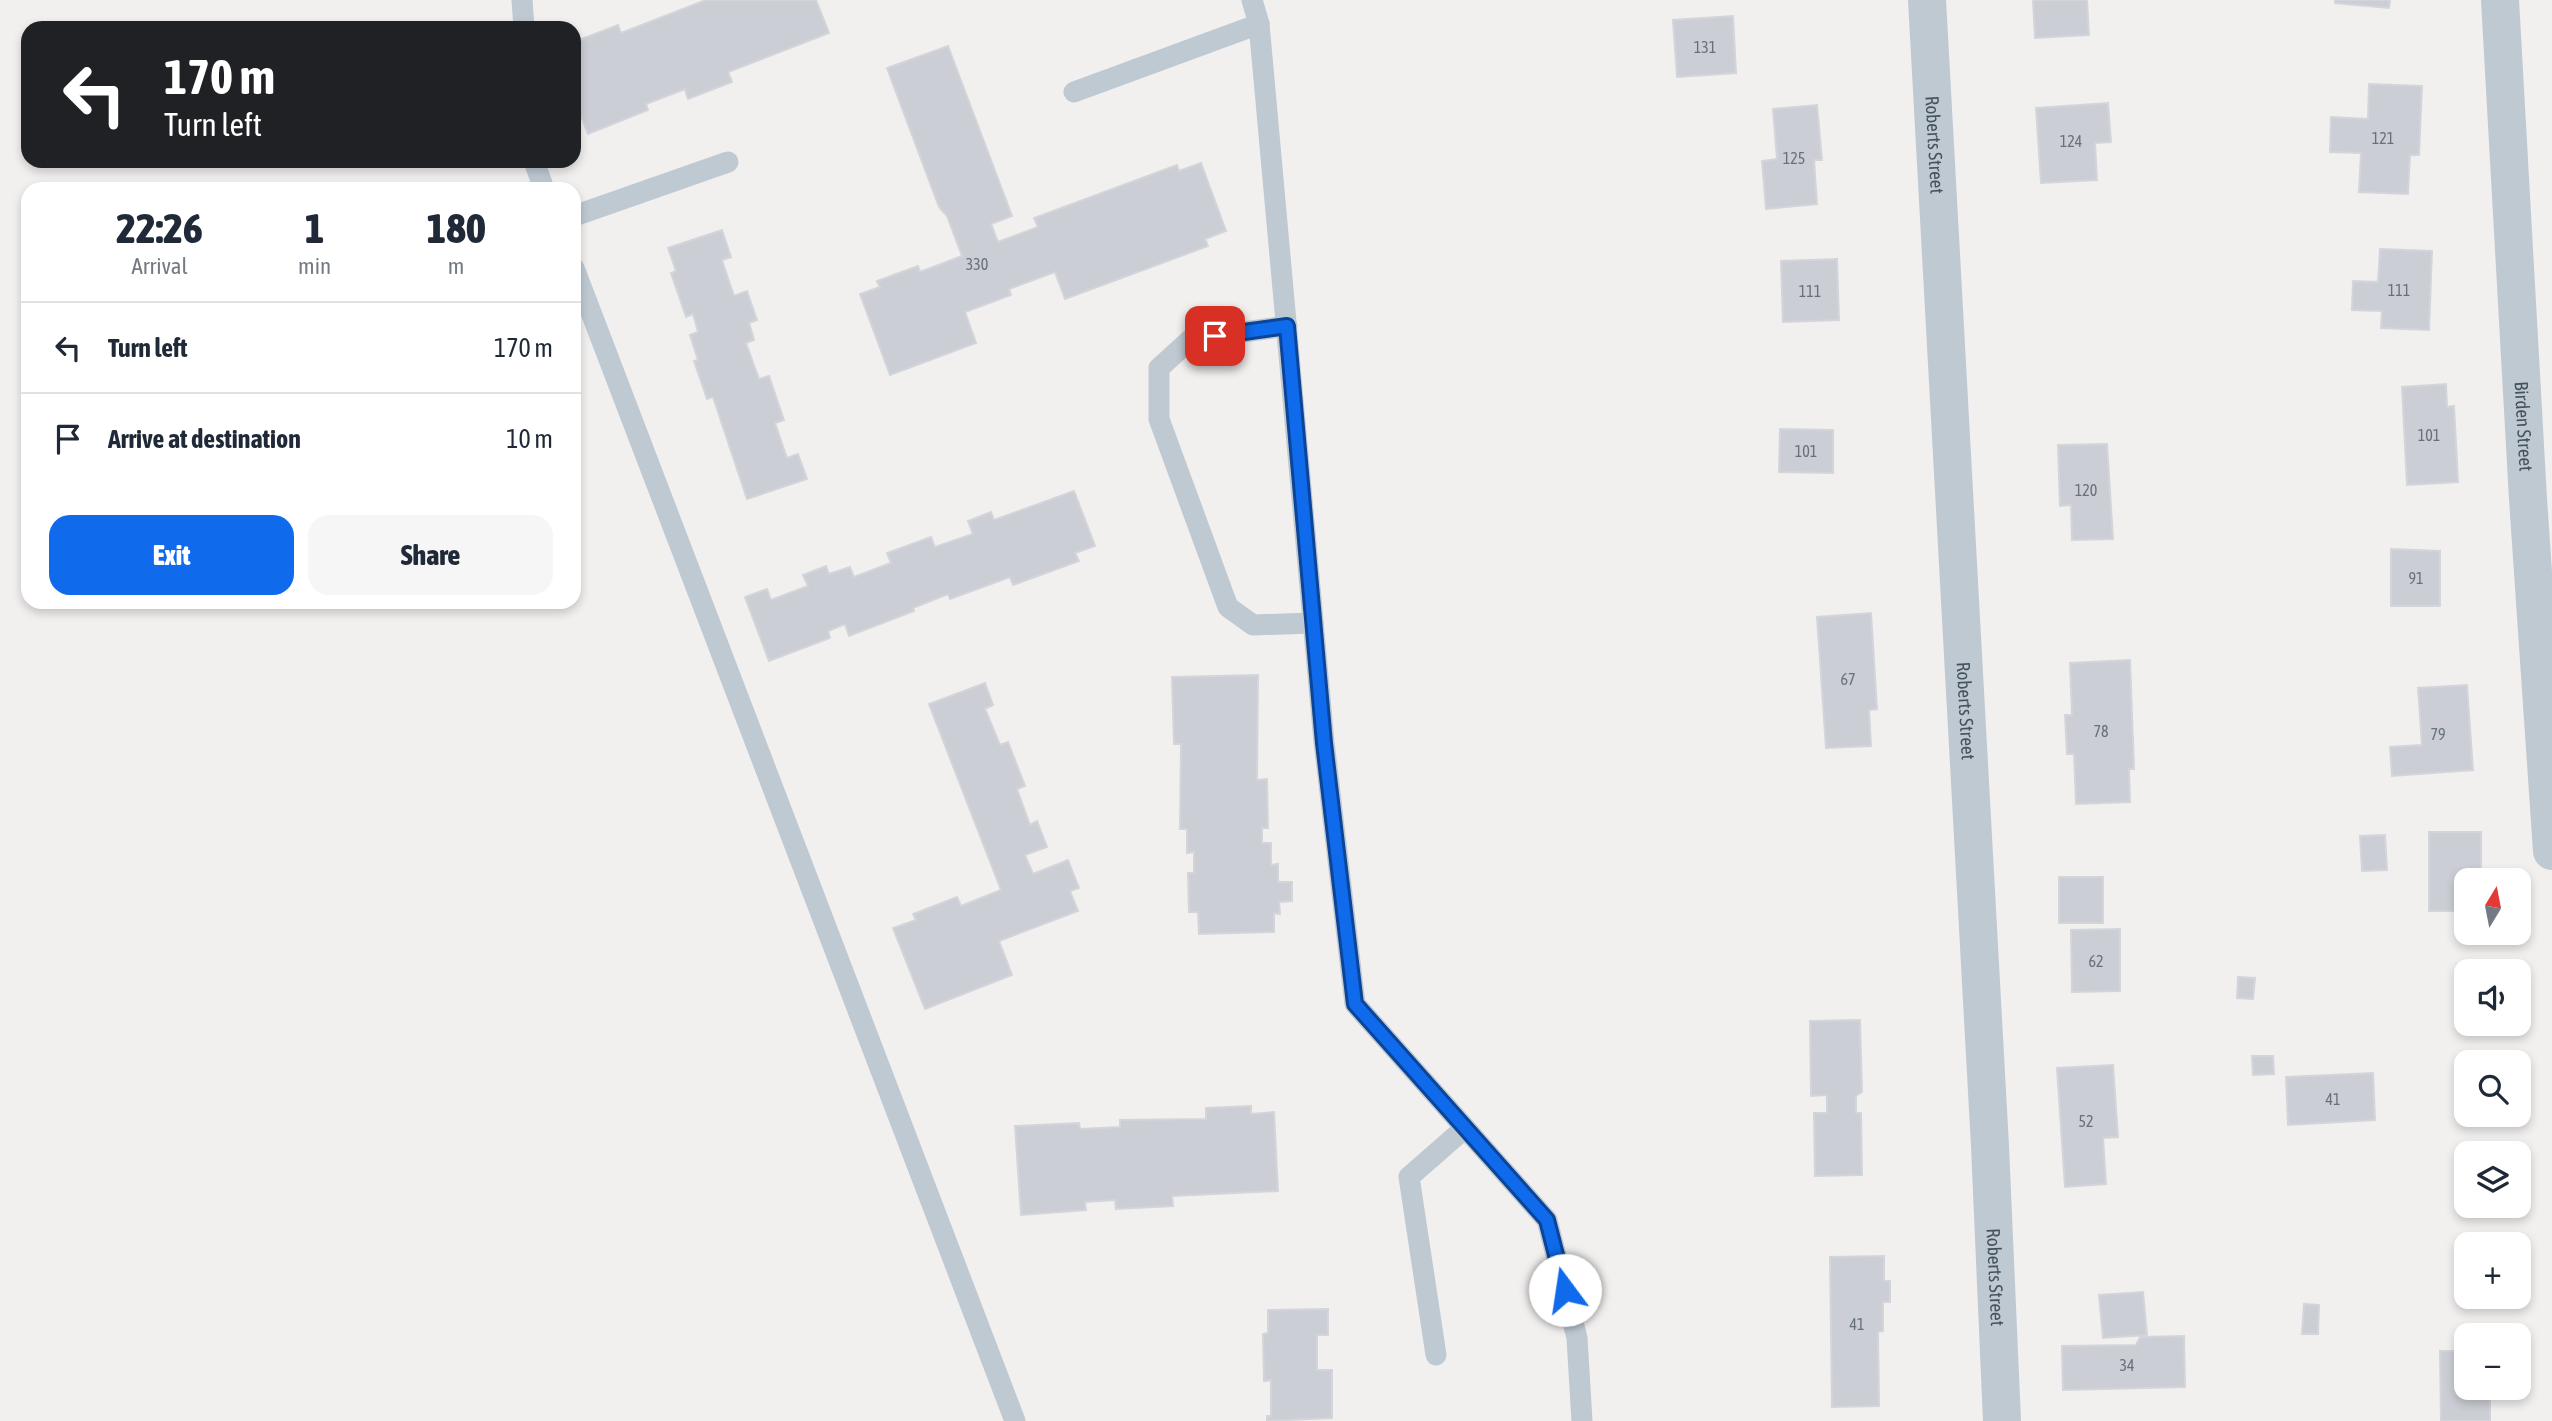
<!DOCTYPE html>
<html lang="en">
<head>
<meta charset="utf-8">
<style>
	:root { --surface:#fff; --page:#f6f6f7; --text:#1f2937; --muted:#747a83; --line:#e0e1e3; --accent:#0f6aec }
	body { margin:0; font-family:"Asap Condensed",sans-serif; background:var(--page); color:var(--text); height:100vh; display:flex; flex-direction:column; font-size:26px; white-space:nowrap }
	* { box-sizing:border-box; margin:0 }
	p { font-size:23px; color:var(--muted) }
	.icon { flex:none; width:38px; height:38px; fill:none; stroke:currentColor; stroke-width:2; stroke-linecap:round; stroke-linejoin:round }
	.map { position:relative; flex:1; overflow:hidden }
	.side { position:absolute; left:21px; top:182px; width:560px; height:427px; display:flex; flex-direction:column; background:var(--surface); border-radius:21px; box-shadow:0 4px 10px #0003 }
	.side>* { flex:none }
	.hud { position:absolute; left:21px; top:21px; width:560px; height:147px; border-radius:21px; box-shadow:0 4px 10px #0003; background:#202124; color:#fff; overflow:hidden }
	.needle { width:46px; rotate:10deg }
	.buttons { position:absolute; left:2454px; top:868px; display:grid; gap:14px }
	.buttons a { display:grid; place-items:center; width:77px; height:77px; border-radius:14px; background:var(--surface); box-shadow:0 4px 10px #0003; font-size:35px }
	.pin { position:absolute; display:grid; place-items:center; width:60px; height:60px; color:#fff; margin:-30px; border-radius:14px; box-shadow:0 4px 10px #0006 }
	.me { position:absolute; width:77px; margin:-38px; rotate:346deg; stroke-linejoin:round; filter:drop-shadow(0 0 5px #0008) }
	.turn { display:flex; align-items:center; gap:24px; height:147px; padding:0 28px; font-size:32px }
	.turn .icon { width:91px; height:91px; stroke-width:2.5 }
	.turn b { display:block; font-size:49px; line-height:60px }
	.eta { display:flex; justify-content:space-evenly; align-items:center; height:119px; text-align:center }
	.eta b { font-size:42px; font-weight:800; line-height:49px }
	.primary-button { display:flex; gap:14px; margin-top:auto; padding:14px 28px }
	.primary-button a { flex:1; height:80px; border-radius:21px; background:var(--accent); color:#fff; font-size:28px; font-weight:800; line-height:80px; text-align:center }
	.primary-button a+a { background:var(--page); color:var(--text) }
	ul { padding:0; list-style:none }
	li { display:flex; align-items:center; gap:21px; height:91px; padding:0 28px; border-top:2px solid var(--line) }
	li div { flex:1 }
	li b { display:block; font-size:26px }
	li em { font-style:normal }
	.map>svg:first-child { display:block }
</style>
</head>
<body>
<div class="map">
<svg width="2552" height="1421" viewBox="0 0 2552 1421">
	<rect width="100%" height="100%" fill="#f2efef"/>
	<g fill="#cbced4" stroke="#d3d5db" stroke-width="2">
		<path d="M706,0H816L829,33L728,72L732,82L688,99L685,89L646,104L648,110L588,134L574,98V42L618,25L621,33Z"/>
		<path d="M2033,0H2087L2089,35L2035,38Z"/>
		<path d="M2335,0H2390L2389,8L2335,3Z"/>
		<path d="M1733,16L1736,73L1677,77L1673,20Z"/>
		<path d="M948,46L1012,216L991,224L998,242L1038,227L1034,218L1177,165L1179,171L1201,163L1226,231L1205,239L1208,246L1065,299L1055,272L1009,289L1011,295L965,312L976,343L890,375L860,294L880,287L877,281L918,266L920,272L962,256L947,216L939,207L887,68Z"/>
		<path d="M2369,84L2422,86L2419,155H2410L2408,194L2359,192L2361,153L2330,152L2331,117L2368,119Z"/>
		<path d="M2108,103L2111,142L2095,143L2097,180L2041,183L2036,108Z"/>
		<path d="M1817,105L1822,160H1814L1817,204L1766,209L1762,161L1777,159L1773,109Z"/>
		<path d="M722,230L731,257L722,260L734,296L747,291L757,320L749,323L754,340L746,343L759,379L769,376L784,420L775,423L787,458L798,454L807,479L747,499L713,397L707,399L694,361L698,360L690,335L698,332L693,314L686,317L671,273L676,271L668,248Z"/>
		<path d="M2380,249L2432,251L2429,330L2381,328L2382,311L2352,310L2353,281L2378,282Z"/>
		<path d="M1837,259L1839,320L1783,322L1781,261Z"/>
		<path d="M2446,384L2447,407L2454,406L2458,482L2407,485L2402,387Z"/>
		<path d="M1780,429L1833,430V473L1779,472Z"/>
		<path d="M2107,444L2113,539L2072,540L2071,505L2060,506L2058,445Z"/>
		<path d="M1074,491L1095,546L1075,553L1079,561L1013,585L1010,577L950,599L948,594L913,608L914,611L849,636L845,624L828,631L830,638L769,661L745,597L767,589L771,600L808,586L803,575L826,566L829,574L850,567L854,577L891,563L887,553L931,537L935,547L973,534L968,521L991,512L994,520Z"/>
		<path d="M2391,549L2440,551V606H2391Z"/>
		<path d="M1871,613L1877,709L1869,710L1871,746L1826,748L1817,617Z"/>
		<path d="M2130,660L2134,769H2129L2130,802L2076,804L2074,754H2067L2065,715H2072L2070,663Z"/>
		<path d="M1258,675L1257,780L1267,779L1268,828H1262V843H1271V865L1278,864V882H1292V901L1279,902L1280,914L1274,913V932L1199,934L1198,912H1189L1188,873H1194V852L1187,853V829H1180L1181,744H1174L1172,677Z"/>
		<path d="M985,683L993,705L985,709L1000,745L1008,742L1025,786L1017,789L1030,825L1037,821L1047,847L1025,855L1033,874L1068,860L1079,888L1070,891L1078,911L999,941L1012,975L925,1009L893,928L916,920L913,914L957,897L961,906L1001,890L929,704Z"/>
		<path d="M2467,685L2473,770L2392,776L2390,747L2422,745L2418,688Z"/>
		<path d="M2429,832H2481V880H2466V911H2429Z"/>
		<path d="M2385,835L2387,870L2362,871L2360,836Z"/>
		<rect x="2059" y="877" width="44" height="46"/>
		<path d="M2120,929V991L2072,992L2071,930Z"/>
		<path d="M2238,977L2255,978L2253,999L2237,998Z"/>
		<path d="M1860,1020L1862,1092L1856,1096V1113H1861L1862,1175L1815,1176L1814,1113H1827V1095L1811,1096L1810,1021Z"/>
		<path d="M2252,1056H2273L2274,1074L2253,1075Z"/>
		<path d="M2113,1065L2118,1137L2103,1138L2106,1184L2065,1187L2057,1068Z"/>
		<path d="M2373,1073L2375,1120L2288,1125L2286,1077Z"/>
		<path d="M1251,1106V1114L1274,1112L1278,1191L1172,1196L1173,1206L1116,1209L1115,1200L1085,1202L1086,1210L1021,1215L1015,1126L1079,1123L1080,1129L1120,1127V1120L1206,1119V1108Z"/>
		<path d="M1884,1256V1281H1890V1302H1883V1331L1878,1332L1879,1406L1832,1407L1830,1257Z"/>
		<path d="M2143,1292L2147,1335L2103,1338L2099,1295Z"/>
		<path d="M2304,1304L2319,1305L2318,1334H2302Z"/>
		<path d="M1328,1309V1335H1317V1370H1332V1418L1267,1421V1416H1271V1380L1264,1381L1263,1334L1268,1333V1310Z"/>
		<path d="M2184,1336L2185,1387L2063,1390L2062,1346L2136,1345L2140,1337Z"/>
		<path d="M2440,1351H2466V1388H2490V1421H2441Z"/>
	</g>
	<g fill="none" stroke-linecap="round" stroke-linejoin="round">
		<g stroke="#bfc9d2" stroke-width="21">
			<path d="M522,0L524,28"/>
			<path d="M1252,0L1259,24L1324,742L1355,1004L1547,1220L1577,1338L1582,1421"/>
			<path d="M1074,92L1259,24"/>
			<path d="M534,161L544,189"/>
			<path d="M574,216L728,162"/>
			<path d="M574,268L1015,1421"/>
			<path d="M1287,326L1191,339L1159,368V419L1228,607L1253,625L1313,623"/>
			<path d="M1436,1355L1409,1177L1465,1128"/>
		</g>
		<g stroke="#bfc9d2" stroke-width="38">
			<path id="s1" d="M1927,0L1990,1146L2002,1421"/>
			<path id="s2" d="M2500,0L2528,499L2552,851"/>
		</g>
	</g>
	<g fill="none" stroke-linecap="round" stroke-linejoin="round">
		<defs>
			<path id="route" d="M1215,336L1287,326L1324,743L1355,1004L1547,1220L1565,1290"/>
		</defs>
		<use href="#route" stroke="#0a4599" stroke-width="18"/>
		<use href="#route" stroke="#0f6aec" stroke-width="12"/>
	</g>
	<g text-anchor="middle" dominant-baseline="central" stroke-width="7" stroke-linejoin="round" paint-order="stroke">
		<g font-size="16" fill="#67717c">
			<text x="1705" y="47">131</text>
			<text x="2383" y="138">121</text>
			<text x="2071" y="141">124</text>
			<text x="1794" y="158">125</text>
			<text x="977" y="264">330</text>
			<text x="2399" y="290">111</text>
			<text x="1810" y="291">111</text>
			<text x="2429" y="435">101</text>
			<text x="1806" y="451">101</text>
			<text x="2086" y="490">120</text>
			<text x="2416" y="578">91</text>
			<text x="1848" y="679">67</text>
			<text x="2101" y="731">78</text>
			<text x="2438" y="734">79</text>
			<text x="2096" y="961">62</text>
			<text x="2333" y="1099">41</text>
			<text x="2086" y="1121">52</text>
			<text x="1857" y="1324">41</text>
			<text x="2127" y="1365">34</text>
		</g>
		<g font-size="19" fill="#46525e" stroke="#fff">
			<text stroke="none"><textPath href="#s1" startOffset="145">Roberts Street</textPath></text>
			<text stroke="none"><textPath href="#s2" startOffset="427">Birden Street</textPath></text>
			<text stroke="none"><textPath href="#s1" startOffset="712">Roberts Street</textPath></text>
			<text stroke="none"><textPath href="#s1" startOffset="1279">Roberts Street</textPath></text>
		</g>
	</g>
</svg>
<div class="buttons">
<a><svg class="needle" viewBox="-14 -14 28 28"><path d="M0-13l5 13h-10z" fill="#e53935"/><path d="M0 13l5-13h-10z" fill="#747a83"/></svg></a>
<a><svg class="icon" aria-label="sound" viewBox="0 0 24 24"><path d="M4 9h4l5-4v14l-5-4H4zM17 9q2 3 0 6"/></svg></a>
<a><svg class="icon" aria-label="search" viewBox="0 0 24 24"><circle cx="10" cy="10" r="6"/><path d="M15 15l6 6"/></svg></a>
<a><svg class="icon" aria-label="layers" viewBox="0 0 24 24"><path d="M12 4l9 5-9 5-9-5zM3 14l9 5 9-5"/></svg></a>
<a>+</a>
<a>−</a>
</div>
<div class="pin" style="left:1215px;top:336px;background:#d93025"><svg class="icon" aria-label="arrive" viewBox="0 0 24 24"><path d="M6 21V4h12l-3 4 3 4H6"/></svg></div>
<svg class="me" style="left:1565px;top:1290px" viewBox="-20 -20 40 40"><circle r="19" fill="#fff"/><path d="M0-13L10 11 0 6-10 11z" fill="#0f6aec"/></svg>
<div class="hud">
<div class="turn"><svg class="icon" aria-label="left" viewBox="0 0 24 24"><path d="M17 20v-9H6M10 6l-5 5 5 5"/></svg><div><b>170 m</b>Turn left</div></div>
</div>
<section class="side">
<div class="eta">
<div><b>22:26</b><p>Arrival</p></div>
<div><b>1</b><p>min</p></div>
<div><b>180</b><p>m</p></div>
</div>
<ul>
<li><svg class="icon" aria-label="left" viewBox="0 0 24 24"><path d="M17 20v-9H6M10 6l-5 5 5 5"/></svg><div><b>Turn left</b></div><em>170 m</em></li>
<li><svg class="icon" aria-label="arrive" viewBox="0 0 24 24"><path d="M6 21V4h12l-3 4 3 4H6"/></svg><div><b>Arrive at destination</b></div><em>10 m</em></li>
</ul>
<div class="primary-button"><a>Exit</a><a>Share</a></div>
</section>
</div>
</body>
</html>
